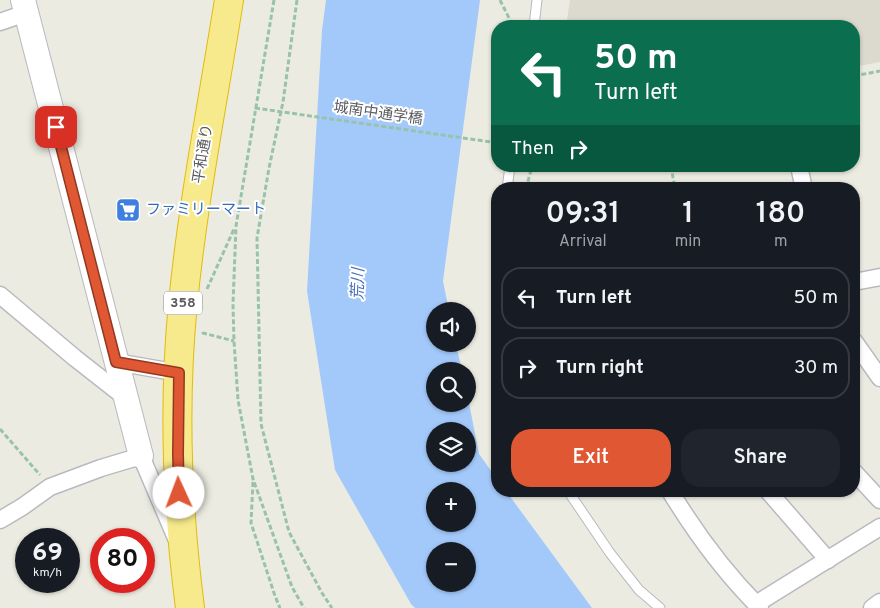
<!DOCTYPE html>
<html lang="en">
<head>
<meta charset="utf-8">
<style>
	:root { --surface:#171b24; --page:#20242c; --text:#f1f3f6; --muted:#9ea1a6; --line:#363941; --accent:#e05733 }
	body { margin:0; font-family:Overpass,"Noto Sans JP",sans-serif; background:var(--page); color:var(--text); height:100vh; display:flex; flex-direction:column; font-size:19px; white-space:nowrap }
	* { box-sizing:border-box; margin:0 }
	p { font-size:16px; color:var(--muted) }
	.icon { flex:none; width:28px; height:28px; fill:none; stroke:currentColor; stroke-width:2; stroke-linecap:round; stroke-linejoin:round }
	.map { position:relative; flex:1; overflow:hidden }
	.panel { position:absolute; left:491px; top:182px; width:369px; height:315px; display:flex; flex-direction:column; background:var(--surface); border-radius:20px; box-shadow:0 1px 4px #0004 }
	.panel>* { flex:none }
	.banner { position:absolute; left:491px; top:20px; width:369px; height:152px; border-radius:20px; box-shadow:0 1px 4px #0004; background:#0b6e4f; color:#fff; overflow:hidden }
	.fabs { position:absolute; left:426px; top:302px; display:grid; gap:10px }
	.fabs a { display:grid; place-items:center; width:50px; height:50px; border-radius:50%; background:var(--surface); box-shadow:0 1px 4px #0004; font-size:25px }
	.speed { position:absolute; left:15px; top:528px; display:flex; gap:10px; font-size:25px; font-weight:700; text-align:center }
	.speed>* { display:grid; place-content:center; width:65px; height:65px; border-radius:50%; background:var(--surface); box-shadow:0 1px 4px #0004; line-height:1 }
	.speed small { font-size:12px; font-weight:400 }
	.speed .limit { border:8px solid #d22; background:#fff; color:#111 }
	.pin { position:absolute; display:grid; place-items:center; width:42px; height:42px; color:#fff; margin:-21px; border-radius:10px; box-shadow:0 2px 8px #0006 }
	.me { position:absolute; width:55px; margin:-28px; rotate:358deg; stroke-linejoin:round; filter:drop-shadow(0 0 4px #0008) }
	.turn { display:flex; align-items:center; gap:18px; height:105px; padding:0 20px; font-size:22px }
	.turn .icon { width:65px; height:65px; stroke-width:2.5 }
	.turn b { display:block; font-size:35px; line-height:42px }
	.then { display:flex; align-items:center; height:48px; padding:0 20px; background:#0003; gap:10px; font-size:19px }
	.eta { display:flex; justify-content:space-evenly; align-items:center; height:85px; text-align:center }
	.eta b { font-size:30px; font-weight:600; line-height:35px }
	.action { display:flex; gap:10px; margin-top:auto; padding:10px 20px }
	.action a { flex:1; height:58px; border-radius:20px; background:var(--accent); color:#fff; font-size:20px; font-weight:600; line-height:58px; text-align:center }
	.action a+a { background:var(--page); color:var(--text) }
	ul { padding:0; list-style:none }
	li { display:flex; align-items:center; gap:15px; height:62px; margin:0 10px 8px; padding:0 10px; border:2px solid var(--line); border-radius:20px }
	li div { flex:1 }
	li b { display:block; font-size:19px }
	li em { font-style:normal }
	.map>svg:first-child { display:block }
</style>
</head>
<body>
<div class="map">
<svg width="880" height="608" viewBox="0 0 880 608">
	<rect width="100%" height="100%" fill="#ecebe1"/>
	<path fill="#dcdacf" d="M570,0H880V62L854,67V26H566Z"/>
	<path fill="#a3c9fb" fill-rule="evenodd" d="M326,0H480L443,281L449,311H435V344H456L462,371H435V404H468V398L479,454L497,479L498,491H506L592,608H415L411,604L335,470L307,291L322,30ZM435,431H468V464H435ZM435,491H468V524H435ZM435,551H468V584H435Z"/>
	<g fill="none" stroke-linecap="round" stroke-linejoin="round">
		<defs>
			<g id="lane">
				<path d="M534,26L537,0"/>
				<path d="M507,189L510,166"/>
				<path d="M498,280V294"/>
				<path d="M568,491L610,553L639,590L660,608"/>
			</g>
			<g id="street">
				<path d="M0,22L26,13"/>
				<path d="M799,166L804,189"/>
				<path d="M854,282L880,277"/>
				<path d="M0,295L75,358L126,398"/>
				<path d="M854,341L880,378"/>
				<path d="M116,362L179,373"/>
				<path d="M854,472L880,500"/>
				<path d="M670,491C696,534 725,573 760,608"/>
				<path d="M768,491L828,560"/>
				<path d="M0,520L22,507L50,487L101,468L141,456L176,538"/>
				<path d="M756,604L880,527"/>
				<path d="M872,608L880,602"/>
			</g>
			<path id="secondary" d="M23,0L141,456"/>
			<path id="highway" d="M190,608C177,507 173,404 183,303C193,201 213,101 229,0"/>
		</defs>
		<use href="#lane" stroke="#b9bac0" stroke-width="11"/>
		<use href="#street" stroke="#b9bac0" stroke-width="19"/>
		<use href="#secondary" stroke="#b7b9bf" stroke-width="26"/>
		<use href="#highway" stroke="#e2bb0b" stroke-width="30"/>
		<g stroke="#98c3aa" stroke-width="3" stroke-dasharray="5 2.5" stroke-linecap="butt">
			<path d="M274,0L236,226L233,304L234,341L238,400L253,479L292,587L304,608"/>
			<path d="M297,0L283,102L269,168L257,238L261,424L289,532L322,593L332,608"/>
			<path d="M500,0L513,26"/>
			<path d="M854,76L880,71"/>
			<path d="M671,166L675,189"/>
			<path d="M526,189L532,166"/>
			<path d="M207,289L234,229"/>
			<path d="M203,332V333L234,341"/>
			<path d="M0,429L40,475"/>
			<path d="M253,482L251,523L275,596L280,608"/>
		</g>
		<use href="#lane" stroke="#fff" stroke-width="9"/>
		<use href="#street" stroke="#fff" stroke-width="16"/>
		<use href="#secondary" stroke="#fff" stroke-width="24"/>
		<use href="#highway" stroke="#f7ea8d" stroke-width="28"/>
		<path stroke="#98c3aa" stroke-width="3" stroke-dasharray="5 2.5" stroke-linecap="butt" d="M255,108L498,143"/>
	</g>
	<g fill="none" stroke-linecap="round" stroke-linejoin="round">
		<defs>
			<path id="route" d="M56,127L116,362L179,373L178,454L179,493"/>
		</defs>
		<use href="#route" stroke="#923921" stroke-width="12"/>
		<use href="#route" stroke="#e05733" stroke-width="9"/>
	</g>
	<defs>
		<symbol id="supermarket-square" viewBox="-11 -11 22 22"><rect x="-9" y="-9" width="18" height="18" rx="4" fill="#3f7fe0" stroke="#fff"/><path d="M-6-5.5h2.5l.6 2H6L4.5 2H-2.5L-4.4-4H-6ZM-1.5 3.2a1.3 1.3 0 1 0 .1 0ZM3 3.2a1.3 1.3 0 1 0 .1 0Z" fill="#fff"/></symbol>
	</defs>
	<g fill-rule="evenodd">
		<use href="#supermarket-square" x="114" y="196" width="28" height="28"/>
	</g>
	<g text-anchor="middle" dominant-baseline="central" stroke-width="4" stroke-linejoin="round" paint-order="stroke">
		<rect fill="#fff" stroke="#8c8d91" stroke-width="1" x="164" y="291.5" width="38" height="23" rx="4"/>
		<g font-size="14" font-weight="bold" fill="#5a5c62">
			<text x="183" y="303">358</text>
		</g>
		<g font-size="15" fill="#5a5c62" stroke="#fff">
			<text transform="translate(378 114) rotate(8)">城南中通学橋</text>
			<text transform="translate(204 154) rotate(-81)">平和通り</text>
		</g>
		<g font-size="15" fill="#366cbe" stroke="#fff" text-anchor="start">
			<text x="146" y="210">ファミリーマート</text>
		</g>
		<g font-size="16" font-style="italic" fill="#4771bc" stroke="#fff">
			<text transform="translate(359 284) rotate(-88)">荒川</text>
		</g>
	</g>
</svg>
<div class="fabs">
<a><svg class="icon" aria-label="sound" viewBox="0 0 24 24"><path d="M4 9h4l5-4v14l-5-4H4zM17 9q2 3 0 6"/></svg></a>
<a><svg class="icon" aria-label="search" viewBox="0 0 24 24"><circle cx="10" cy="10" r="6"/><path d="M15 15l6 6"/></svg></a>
<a><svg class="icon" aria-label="layers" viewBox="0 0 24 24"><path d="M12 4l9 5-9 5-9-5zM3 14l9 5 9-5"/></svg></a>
<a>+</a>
<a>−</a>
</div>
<div class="speed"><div>69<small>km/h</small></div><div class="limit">80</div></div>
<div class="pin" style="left:56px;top:127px;background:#d93025"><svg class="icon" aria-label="arrive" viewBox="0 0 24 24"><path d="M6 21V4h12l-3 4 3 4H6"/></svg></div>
<svg class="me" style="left:179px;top:493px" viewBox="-20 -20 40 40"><circle r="19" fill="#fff"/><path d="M0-13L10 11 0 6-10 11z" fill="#e05733"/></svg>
<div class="banner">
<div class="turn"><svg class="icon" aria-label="left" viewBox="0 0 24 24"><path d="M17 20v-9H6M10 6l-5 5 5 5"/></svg><div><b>50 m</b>Turn left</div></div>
<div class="then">Then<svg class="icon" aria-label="right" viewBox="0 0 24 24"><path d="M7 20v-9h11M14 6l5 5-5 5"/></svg></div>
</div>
<section class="panel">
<div class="eta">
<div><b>09:31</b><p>Arrival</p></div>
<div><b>1</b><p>min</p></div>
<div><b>180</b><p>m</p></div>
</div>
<ul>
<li><svg class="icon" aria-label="left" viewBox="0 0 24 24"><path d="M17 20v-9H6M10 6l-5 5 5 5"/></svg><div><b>Turn left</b></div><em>50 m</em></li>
<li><svg class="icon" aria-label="right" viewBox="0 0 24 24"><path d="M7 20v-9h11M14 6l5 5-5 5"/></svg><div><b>Turn right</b></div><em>30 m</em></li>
</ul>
<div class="action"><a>Exit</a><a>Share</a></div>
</section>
</div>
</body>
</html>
